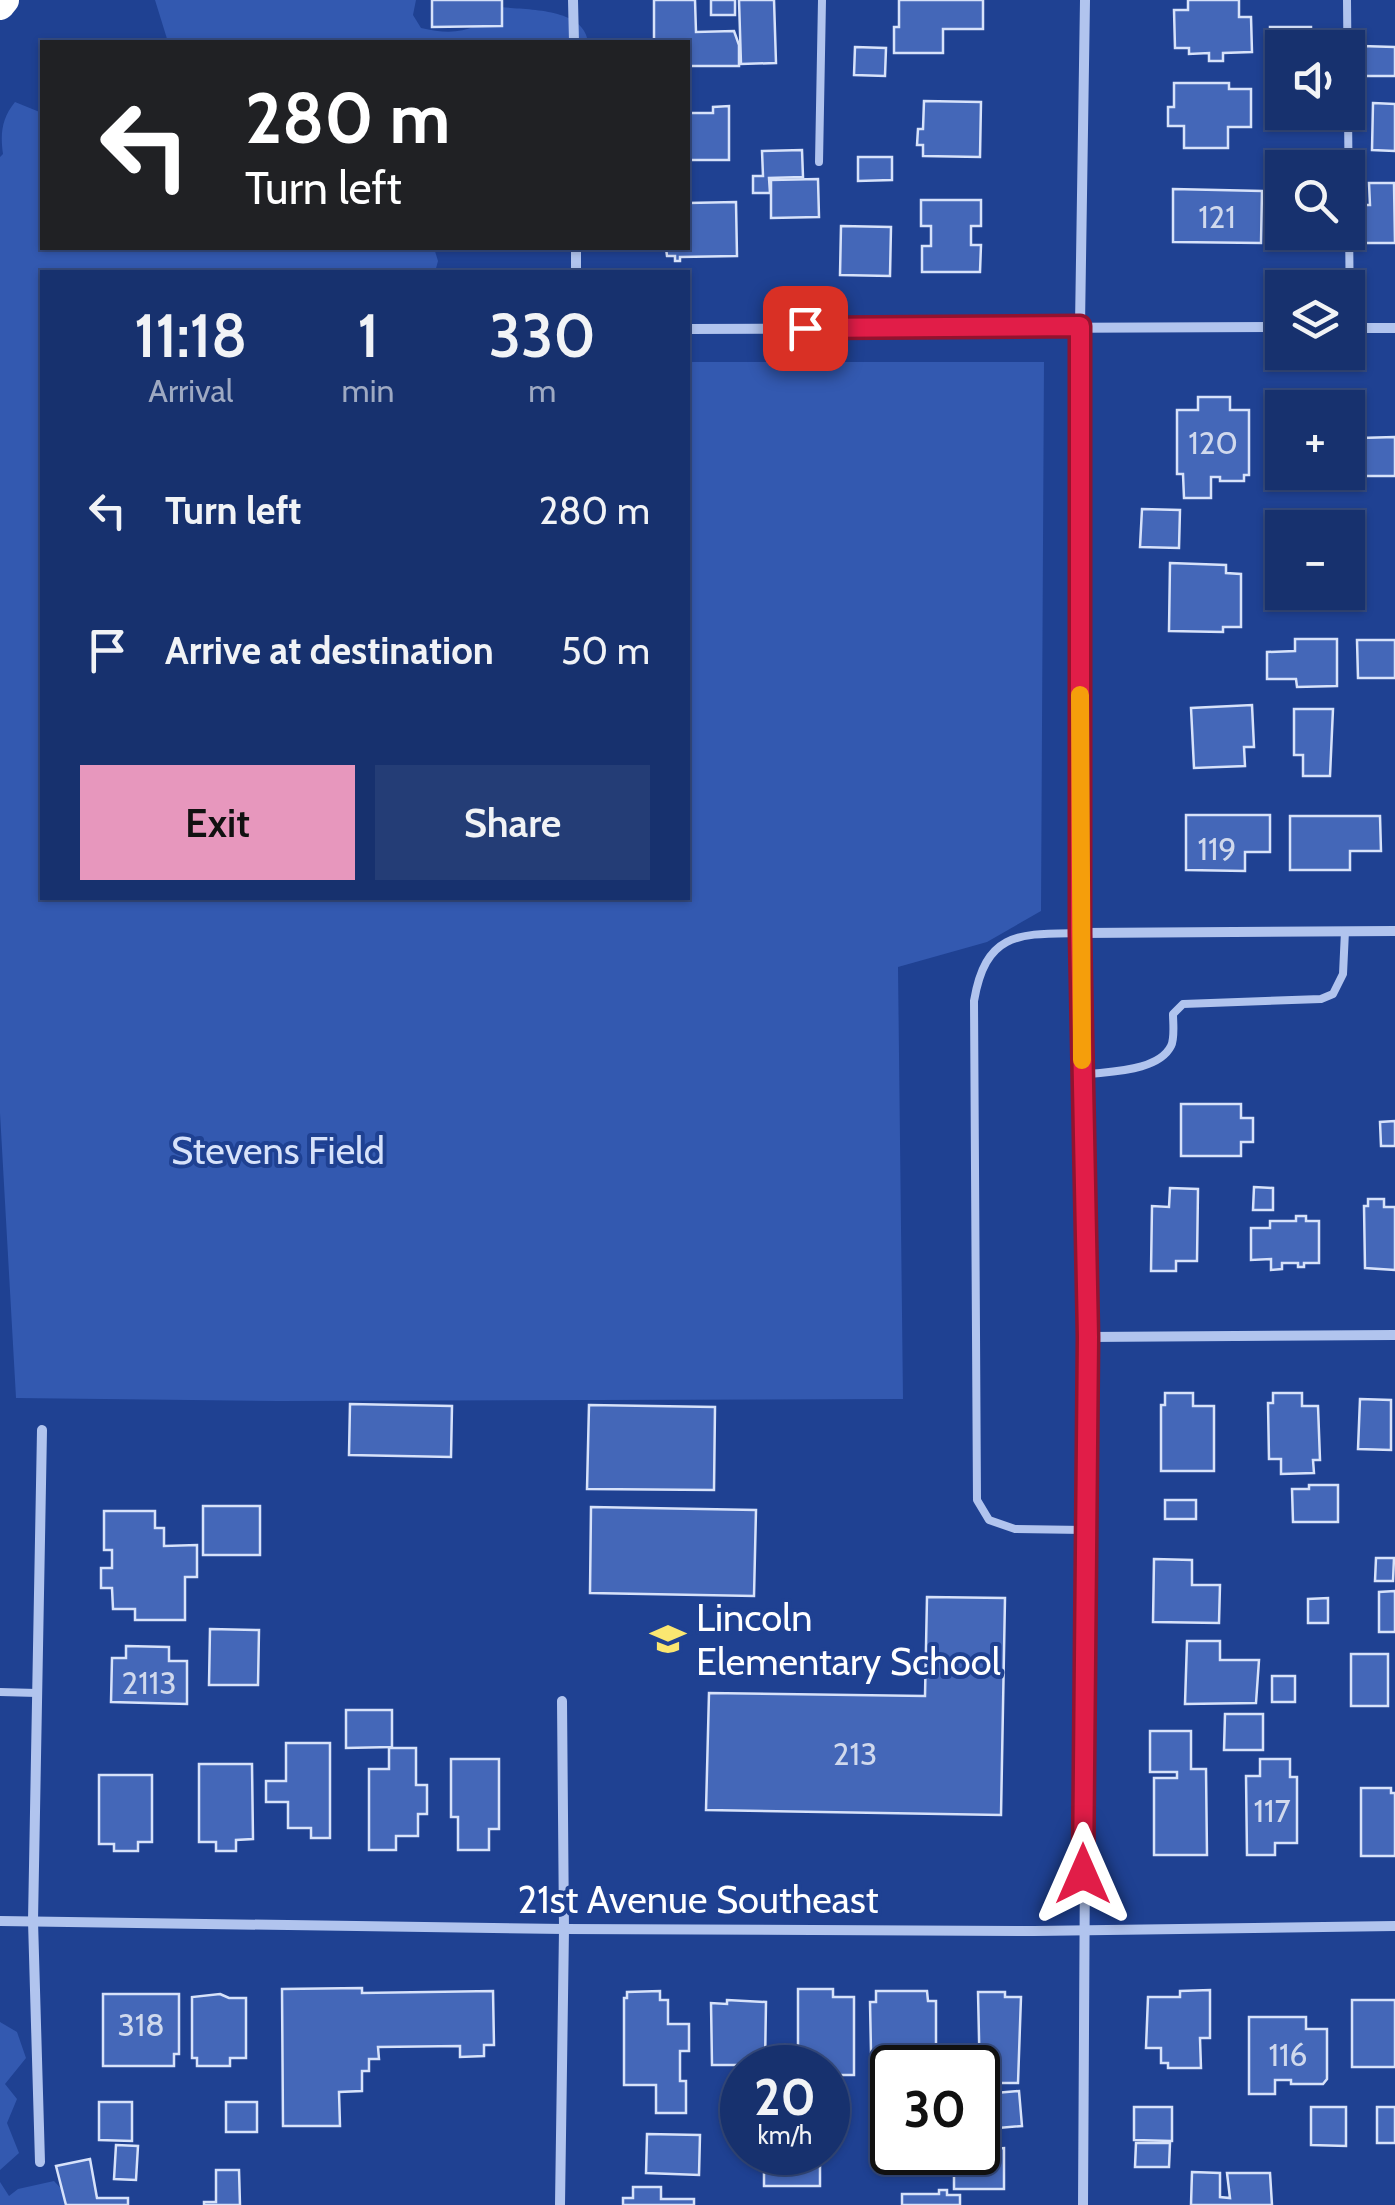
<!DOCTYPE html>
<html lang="en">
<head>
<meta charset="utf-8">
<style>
	:root { --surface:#17316e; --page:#243d76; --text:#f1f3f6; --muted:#9ea9c2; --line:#364c81; --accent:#e797bd }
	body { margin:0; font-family:Cabin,sans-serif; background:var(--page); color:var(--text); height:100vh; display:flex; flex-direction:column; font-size:38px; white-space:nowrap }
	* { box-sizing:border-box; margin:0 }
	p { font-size:32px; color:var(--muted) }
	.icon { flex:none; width:55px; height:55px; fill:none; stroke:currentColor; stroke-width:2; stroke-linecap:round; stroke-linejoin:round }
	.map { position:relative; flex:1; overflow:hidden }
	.details { position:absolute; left:40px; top:270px; width:650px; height:630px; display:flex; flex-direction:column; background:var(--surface); border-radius:0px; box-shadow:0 2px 8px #0004,0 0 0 2px var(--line) }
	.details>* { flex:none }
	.hud { position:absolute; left:40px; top:40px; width:650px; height:210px; border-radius:0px; box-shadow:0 2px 8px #0004,0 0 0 2px var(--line); background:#202124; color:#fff; overflow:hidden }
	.fabs { position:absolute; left:1265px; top:30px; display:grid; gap:20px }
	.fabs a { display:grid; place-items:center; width:100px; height:100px; border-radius:0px; background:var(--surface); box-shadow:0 2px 8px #0004,0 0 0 2px var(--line); font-size:50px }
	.speed { position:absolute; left:720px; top:2045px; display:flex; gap:20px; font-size:50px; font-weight:700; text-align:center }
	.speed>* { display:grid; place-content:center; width:130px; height:130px; border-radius:50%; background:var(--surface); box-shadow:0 2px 8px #0004,0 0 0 2px var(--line); line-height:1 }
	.speed small { font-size:25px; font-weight:400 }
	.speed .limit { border:5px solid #111; border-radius:15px; background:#fff; color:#111 }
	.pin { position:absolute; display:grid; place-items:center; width:85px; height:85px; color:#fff; margin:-42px; border-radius:20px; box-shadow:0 5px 15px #0006 }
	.me { position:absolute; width:110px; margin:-55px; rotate:0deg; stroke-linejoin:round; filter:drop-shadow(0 0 8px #0008) }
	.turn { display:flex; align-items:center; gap:35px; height:210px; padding:0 40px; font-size:45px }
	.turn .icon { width:130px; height:130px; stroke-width:2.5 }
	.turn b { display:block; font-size:70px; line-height:85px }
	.eta { display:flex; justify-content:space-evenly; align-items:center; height:170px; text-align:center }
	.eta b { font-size:60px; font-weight:600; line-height:70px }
	.action { display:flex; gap:20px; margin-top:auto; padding:20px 40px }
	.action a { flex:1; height:115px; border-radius:0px; background:var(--accent); color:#111; font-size:40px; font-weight:600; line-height:115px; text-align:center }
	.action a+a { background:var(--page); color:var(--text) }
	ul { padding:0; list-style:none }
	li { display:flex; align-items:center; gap:30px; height:140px; padding:0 40px }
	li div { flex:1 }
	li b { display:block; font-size:38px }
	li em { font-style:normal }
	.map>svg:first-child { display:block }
</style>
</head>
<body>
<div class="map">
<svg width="1395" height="2205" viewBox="0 0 1395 2205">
	<rect width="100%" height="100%" fill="#1f4192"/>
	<g fill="#3359b0">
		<path d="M155,0H416L413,15L421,28C455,36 476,32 501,7C529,10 584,8 588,42H168Z"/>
		<path d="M15,102L42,113V248H434L438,261L435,272H42V898H688V362H1044L1041,911L987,942L898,967L903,1399L278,1401L16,1398L0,1113V157L3,154C0,133 2,118 15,102Z"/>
		<path d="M0,2022L17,2032L26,2058L5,2084L17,2099L7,2123L19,2153L0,2170Z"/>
		<path d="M54,2181L71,2199V2205H0V2182L9,2196L18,2189Z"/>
	</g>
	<g fill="#4467b8" stroke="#d7e2fa" stroke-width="2.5">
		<path d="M432,0H502V26L432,27Z"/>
		<path d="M654,0H695L696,32L734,31L739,45V66H688V42H654Z"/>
		<rect x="711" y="0" width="24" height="15"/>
		<path d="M739,0H774L776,63L741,64Z"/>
		<path d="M899,0H983V29H943V53H894V27H899Z"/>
		<path d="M1188,0H1239V17H1251L1252,52L1223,53V61H1209V53L1189,54V48H1175L1174,10H1188Z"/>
		<path d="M1270,27H1311V42H1332V48H1282V72H1270Z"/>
		<path d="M1361,46L1395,47V76H1360Z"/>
		<path d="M855,47L886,48L885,76L854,75Z"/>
		<path d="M1174,83H1229V89H1251V127H1228V148H1184V126H1168V107H1174Z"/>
		<path d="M924,101L981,102L980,157L923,156V145H917L918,129H923Z"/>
		<path d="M1373,103L1395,104V151L1372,150Z"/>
		<path d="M729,106V160H688V113H713V107Z"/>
		<path d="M802,150L803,177L769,178L770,193H753V176H763L762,151Z"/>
		<path d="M858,157H892V180L858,181Z"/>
		<path d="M818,179L819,217L771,218V180Z"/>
		<path d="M1369,183H1394L1395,243H1361V205H1370Z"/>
		<path d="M1173,189L1262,191L1261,243L1173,242Z"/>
		<path d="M921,200H981V226H971V245H981L980,272H922V246H931V226H921Z"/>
		<path d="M736,202L737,256L680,257V261H675V256H667L666,248H688V203Z"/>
		<path d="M841,226L891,227L890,276L840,275Z"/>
		<rect x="1312" y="232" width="27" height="9"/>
		<path d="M1198,397H1230V410H1249V475H1244V481H1220V477H1211V498H1184L1183,474H1177V410H1198Z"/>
		<path d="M1395,437V476H1360V438Z"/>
		<path d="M1142,509L1180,510L1179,548L1140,547Z"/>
		<path d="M1170,563L1226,565V573L1241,574V627H1223V632L1169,631Z"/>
		<path d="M1295,639H1337V686L1297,687L1296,679H1267V652L1295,651Z"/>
		<path d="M1357,640H1395V678H1358Z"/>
		<path d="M1252,705L1254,747H1244L1245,766L1194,768L1191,708Z"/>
		<path d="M1294,709H1333L1330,776H1303V755H1294Z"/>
		<path d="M1186,815H1270V852H1245V871L1186,870Z"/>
		<path d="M1290,816H1380L1381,851H1350V870H1290Z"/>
		<path d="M1181,1104H1241V1118H1253V1142H1241V1156H1181Z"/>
		<path d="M1395,1121V1146H1381L1380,1122Z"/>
		<path d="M1254,1187L1273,1188V1210H1253Z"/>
		<path d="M1170,1188L1198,1189L1197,1261H1176V1271H1151L1152,1206L1169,1207Z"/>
		<path d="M1368,1199H1384V1207H1395V1270L1365,1268L1364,1206H1368Z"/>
		<path d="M1296,1216H1306V1221H1319V1263H1304V1267H1298V1263H1282V1269L1271,1270V1259L1251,1260V1228H1270V1221H1296Z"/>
		<path d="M1165,1393H1193V1406H1214V1471H1161V1405H1165Z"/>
		<path d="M1273,1393H1302V1406H1318L1320,1460H1313L1314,1473L1281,1474V1459H1269L1268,1403H1273Z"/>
		<path d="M1360,1399L1391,1400V1450L1358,1449Z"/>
		<path d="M350,1404L452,1406L451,1457L349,1455Z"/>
		<path d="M589,1405L715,1407L714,1490L587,1489Z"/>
		<path d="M1309,1485H1338V1522H1293L1292,1489H1309Z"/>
		<rect x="1165" y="1500" width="31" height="19"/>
		<rect x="203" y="1506" width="57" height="49"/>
		<path d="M591,1507L756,1510L754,1596L590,1593Z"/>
		<path d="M104,1511H155V1528H164V1546L197,1545V1577H185V1620H135V1609H113L112,1588H101V1568H112V1550H104Z"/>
		<path d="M1376,1558H1394L1393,1581H1375Z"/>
		<path d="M1154,1559L1192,1560V1585H1220L1219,1623L1153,1622Z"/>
		<path d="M1395,1591V1632H1379V1592Z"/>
		<path d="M927,1597L1005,1598L1001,1815L706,1810L709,1693L925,1696Z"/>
		<path d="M1328,1598V1623H1308V1599Z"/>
		<path d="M210,1629L259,1630L258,1685H209Z"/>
		<path d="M1187,1641H1220V1660H1259L1256,1703L1185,1704Z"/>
		<path d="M126,1646L169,1647V1661H187V1704L111,1702L112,1658H126Z"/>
		<rect x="1351" y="1654" width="37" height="52"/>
		<rect x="1272" y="1676" width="23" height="26"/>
		<path d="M346,1710H392V1747L346,1748Z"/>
		<path d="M1225,1714H1263V1750H1224Z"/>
		<path d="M1150,1731H1191V1769H1206L1207,1855H1154V1778H1177V1772H1150Z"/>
		<path d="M286,1743H330V1838H311V1828H288V1802H266V1781H286Z"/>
		<path d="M389,1748H416V1785H427V1814H418V1836H396V1850H369V1769H389Z"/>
		<path d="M451,1759H499V1829H489V1850H458V1817H451Z"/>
		<path d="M1260,1759H1290V1777H1297V1843H1275V1855H1247L1246,1776H1260Z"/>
		<path d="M199,1764H252L253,1839L236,1840V1851H216V1842H199Z"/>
		<path d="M99,1775H152V1842H138V1851H114V1844H99Z"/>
		<path d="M1361,1788H1391V1793H1395V1856H1361Z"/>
		<path d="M362,1988V1993L493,1991L494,2045H484V2056L460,2057V2046L378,2047L379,2059H369V2071H362V2091L339,2092L340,2126H283L282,1989Z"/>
		<path d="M798,1989H833V1997H854V2075H828V2068H798Z"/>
		<path d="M1210,1990V2038H1200L1201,2068H1168V2063H1161V2048H1146L1148,1997H1180V1991Z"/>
		<path d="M660,1991V2000H668V2024H689V2051H680V2081H686V2113H656V2085H624V1998H627V1992Z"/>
		<path d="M876,1991H927L928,2001H936V2053H926V2068H899V2052H871L870,2002H876Z"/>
		<path d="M978,1992H1005V1997H1021L1018,2083H980Z"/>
		<path d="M103,1994H179V2054H174V2066H103Z"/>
		<path d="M220,1994L229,1998H246V2058H230V2066H197V2058H192V1997Z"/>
		<path d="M727,2000L766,2002L765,2065H712L711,2003L727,2004Z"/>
		<rect x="1352" y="2000" width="43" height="67"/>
		<path d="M1249,2017H1306V2029H1327V2079L1323,2084H1291V2080H1275V2094H1249Z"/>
		<path d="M1019,2091L1022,2126L987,2129L984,2094Z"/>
		<path d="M99,2102H132V2141L99,2140Z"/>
		<rect x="226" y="2102" width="31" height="30"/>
		<path d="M1134,2107H1172V2141L1134,2140Z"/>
		<path d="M1311,2107H1346V2146L1311,2145Z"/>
		<rect x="1377" y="2107" width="18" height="36"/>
		<path d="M647,2134L700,2135L699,2175L646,2173Z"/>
		<path d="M1136,2143H1170L1169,2167H1135Z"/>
		<path d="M116,2145L138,2146L136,2180L114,2179Z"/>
		<path d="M1004,2148V2189H954V2152Z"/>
		<rect x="764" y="2152" width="56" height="34"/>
		<path d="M90,2159L97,2198H128V2205H66L56,2166Z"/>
		<path d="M216,2170H239L240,2205H204V2202H216Z"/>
		<path d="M1192,2172L1220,2173V2197L1230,2198L1227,2173H1270L1272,2205H1191Z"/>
		<path d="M633,2187H661V2199H694V2205H623V2198H633Z"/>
		<path d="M939,2190H947V2195H960V2205H902V2194H939Z"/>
	</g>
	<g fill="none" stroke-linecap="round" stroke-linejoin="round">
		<g stroke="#b1c4ee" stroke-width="8">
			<path d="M1347,0L1350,328"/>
			<path d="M819,162L822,0"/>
			<path d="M1080,933C1021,934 986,930 974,1001L977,1500L989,1520L1015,1529L1084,1530"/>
			<path d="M1083,1075C1108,1071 1158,1072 1171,1046C1175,1038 1173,1023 1173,1014L1183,1004L1321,999L1333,994L1343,974L1345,931"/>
			<path d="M0,1692L37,1693"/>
		</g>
		<g stroke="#b1c4ee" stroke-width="10">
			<path d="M573,0L574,42"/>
			<path d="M576,248V272"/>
			<path d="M1348,328H1395"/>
			<path d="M688,329L1282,327"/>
			<path d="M1080,933L1395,931"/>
			<path d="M1088,1337L1395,1335"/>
			<path d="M0,1921L564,1929L1034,1931L1395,1926"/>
			<path d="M40,2162L33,1921L42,1430"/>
			<path d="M560,2205L564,1929L562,1701"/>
			<path d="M1083,2205L1088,1337L1080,933V325L1085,0"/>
		</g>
		<path stroke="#fff" stroke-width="30" d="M0,5L4,0"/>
	</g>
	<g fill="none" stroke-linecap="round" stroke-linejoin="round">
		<defs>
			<path id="route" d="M805,328L1080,326V933L1088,1337L1083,1874"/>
		</defs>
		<use href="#route" stroke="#92132f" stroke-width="25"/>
		<use href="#route" stroke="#e11d48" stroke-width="18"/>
		<path stroke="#f59e0b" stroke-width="18" d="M1080,695L1082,1060"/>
	</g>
	<defs>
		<symbol id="school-bare" viewBox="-9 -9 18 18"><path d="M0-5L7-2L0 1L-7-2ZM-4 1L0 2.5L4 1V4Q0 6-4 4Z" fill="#fbe771" stroke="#1f4192" stroke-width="2.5" paint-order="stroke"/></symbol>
	</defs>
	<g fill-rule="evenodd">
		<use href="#school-bare" x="643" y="1614" width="50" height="50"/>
	</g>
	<g text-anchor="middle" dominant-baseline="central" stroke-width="8" stroke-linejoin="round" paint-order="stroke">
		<g font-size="32" fill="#d0d9ed">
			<text x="1217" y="216">121</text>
			<text x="1213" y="442">120</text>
			<text x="1217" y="848">119</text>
			<text x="149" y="1682">2113</text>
			<text x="855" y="1753">213</text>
			<text x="1272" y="1810">117</text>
			<text x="141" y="2024">318</text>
			<text x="1288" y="2054">116</text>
		</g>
		<g font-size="38" fill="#d7e2fa" stroke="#1f4192">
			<text x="278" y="1150">Stevens Field</text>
		</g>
		<g font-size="38" fill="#fff" stroke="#1f4192" text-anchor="start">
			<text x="696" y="1617">Lincoln<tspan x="696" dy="44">Elementary School</tspan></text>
		</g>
		<g font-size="38" fill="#fff" stroke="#1f4192">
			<text x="698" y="1899">21st Avenue Southeast</text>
		</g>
	</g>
</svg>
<div class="fabs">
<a><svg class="icon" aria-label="sound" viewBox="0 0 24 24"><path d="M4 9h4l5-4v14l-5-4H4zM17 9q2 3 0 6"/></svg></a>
<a><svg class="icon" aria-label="search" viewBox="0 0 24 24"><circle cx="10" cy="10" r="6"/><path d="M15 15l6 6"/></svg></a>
<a><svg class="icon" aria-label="layers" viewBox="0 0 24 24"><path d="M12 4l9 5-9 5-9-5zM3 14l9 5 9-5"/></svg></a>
<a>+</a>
<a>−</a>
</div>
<div class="speed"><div>20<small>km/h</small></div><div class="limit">30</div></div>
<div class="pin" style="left:805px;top:328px;background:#d93025"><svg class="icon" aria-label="arrive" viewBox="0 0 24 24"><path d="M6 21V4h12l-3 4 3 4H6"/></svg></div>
<svg class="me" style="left:1083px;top:1874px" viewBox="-20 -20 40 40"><path d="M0-17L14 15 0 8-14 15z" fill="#e11d48" stroke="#fff" stroke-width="4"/></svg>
<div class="hud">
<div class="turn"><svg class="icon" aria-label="left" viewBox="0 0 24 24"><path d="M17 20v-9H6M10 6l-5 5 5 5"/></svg><div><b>280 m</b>Turn left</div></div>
</div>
<section class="details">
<div class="eta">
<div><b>11:18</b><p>Arrival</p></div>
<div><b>1</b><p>min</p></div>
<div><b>330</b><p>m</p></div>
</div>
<ul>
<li><svg class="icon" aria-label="left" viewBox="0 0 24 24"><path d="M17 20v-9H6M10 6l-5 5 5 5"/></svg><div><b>Turn left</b></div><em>280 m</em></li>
<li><svg class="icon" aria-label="arrive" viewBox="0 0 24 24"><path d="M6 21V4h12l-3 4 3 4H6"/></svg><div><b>Arrive at destination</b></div><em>50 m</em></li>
</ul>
<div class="action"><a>Exit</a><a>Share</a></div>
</section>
</div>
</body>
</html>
